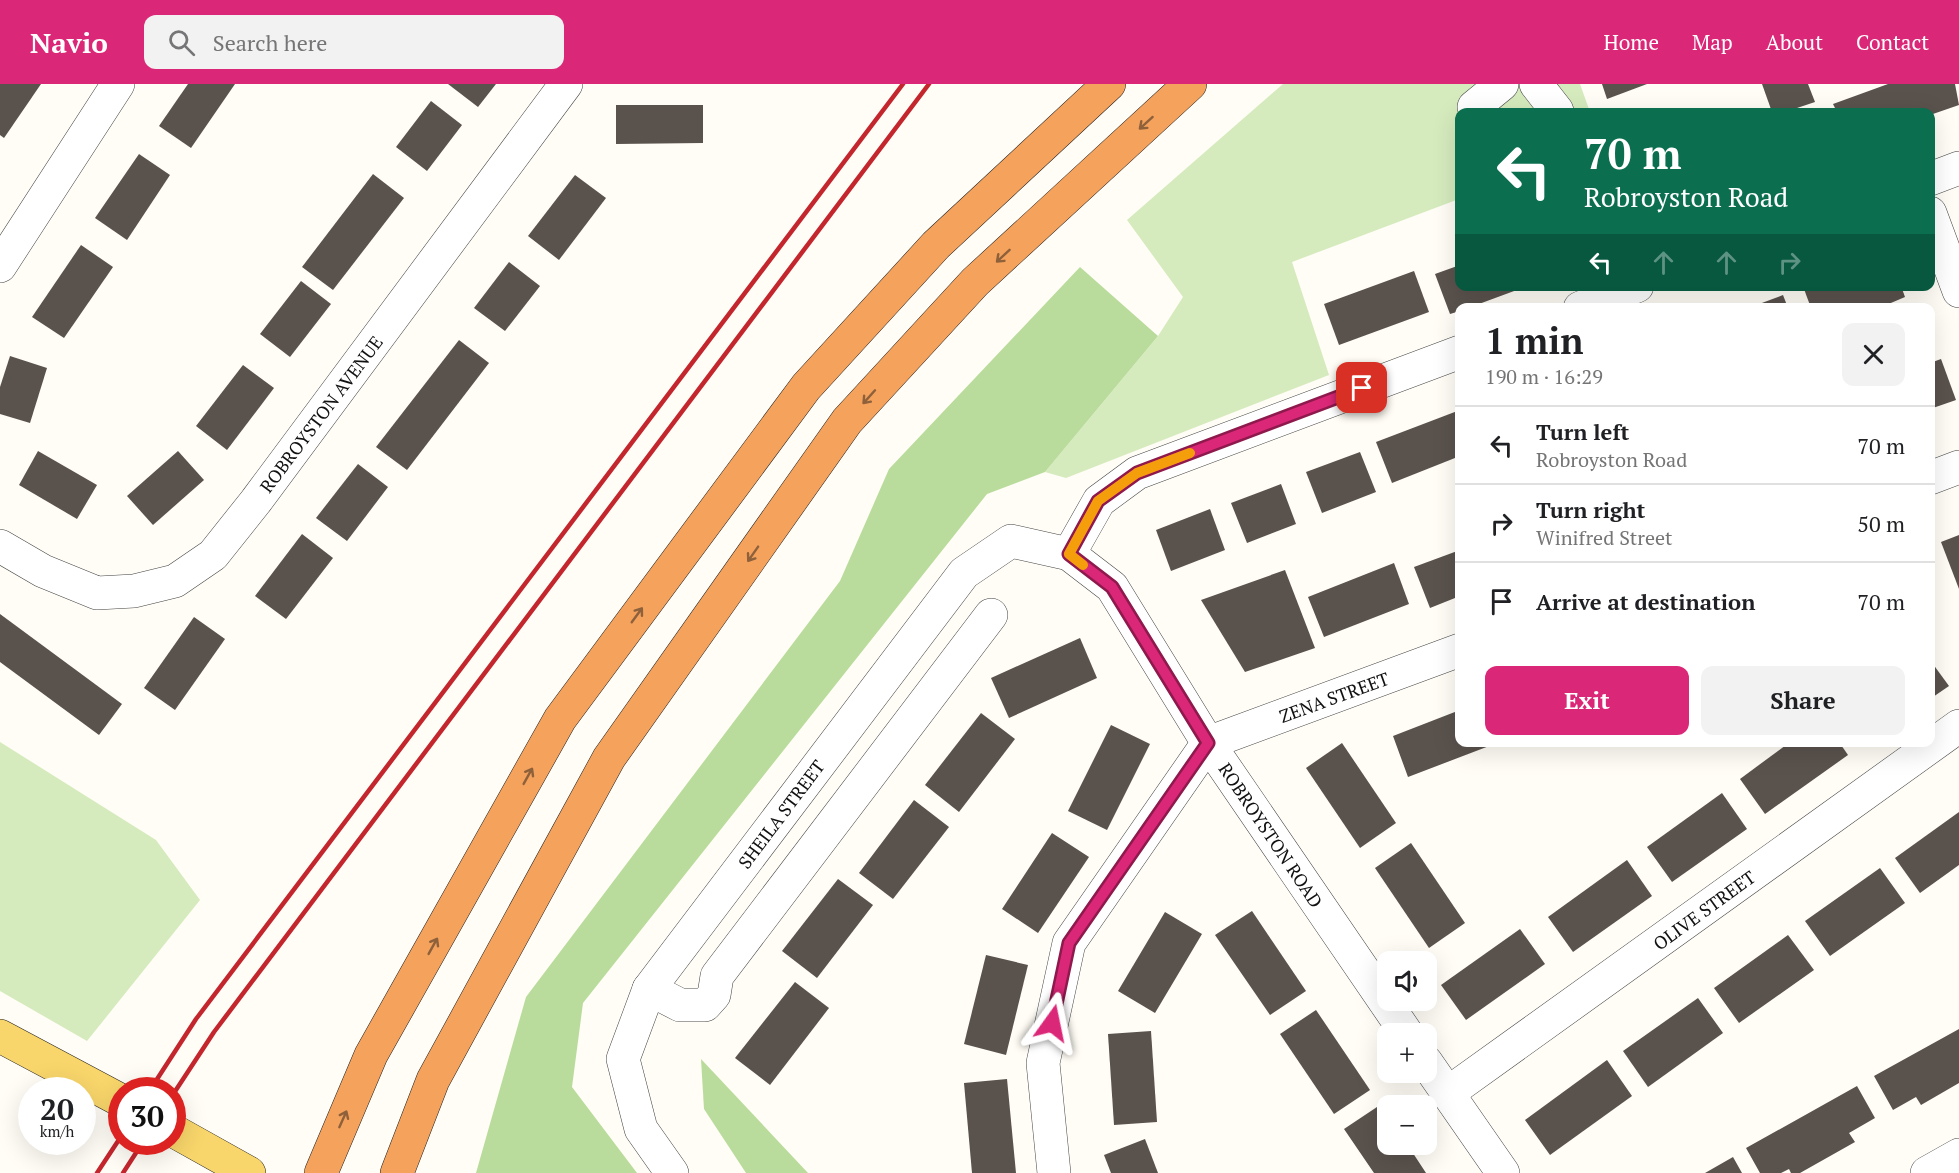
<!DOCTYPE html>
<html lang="en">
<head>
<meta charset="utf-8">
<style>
	:root { --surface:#fff; --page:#f2f2f2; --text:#202124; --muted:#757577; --line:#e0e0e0; --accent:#db2777 }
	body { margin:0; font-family:"PT Serif",serif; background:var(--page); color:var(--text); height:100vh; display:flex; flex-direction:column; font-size:22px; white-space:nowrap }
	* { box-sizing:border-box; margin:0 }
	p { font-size:20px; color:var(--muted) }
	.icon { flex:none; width:33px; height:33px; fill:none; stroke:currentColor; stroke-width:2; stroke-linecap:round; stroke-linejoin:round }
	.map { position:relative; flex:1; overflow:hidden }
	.drawer { position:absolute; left:1455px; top:219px; width:480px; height:444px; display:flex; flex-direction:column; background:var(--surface); border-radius:12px; box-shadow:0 6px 24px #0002 }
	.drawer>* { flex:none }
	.guide { position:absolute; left:1455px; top:24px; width:480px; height:183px; border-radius:12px; box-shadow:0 6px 24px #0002; background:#0b6e4f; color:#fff; overflow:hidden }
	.tools { position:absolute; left:1377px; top:867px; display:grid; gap:12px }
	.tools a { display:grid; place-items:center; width:60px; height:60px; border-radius:12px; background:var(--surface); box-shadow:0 6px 24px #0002; font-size:30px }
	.speed { position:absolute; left:18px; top:993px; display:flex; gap:12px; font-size:30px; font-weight:700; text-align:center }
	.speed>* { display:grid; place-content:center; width:78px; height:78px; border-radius:50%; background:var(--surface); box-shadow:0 6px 24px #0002; line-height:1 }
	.speed small { font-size:15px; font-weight:400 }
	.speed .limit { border:9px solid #d22; background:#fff; color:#111 }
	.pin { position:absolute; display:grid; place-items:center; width:51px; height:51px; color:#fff; margin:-26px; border-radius:12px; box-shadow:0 3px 9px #0006 }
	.me { position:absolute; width:66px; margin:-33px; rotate:12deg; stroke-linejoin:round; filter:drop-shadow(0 0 4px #0008) }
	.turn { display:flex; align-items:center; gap:21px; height:126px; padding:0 30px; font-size:27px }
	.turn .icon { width:78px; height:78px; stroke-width:2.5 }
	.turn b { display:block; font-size:42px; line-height:51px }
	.lanes { display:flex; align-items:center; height:57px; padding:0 30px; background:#0003; justify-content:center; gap:30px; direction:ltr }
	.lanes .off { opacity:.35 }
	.round { display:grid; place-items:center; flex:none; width:63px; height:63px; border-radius:12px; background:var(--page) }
	.overview { display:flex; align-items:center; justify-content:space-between; height:102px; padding:0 30px }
	h1 { font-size:36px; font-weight:700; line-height:45px }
	.button { display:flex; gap:12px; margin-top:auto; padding:12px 30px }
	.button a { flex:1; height:69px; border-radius:12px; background:var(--accent); color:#fff; font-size:24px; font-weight:700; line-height:69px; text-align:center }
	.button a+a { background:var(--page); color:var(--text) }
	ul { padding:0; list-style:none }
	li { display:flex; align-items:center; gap:18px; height:78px; padding:0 30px; border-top:2px solid var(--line) }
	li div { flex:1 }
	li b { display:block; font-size:22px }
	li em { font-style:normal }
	header { display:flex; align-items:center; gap:36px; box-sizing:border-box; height:84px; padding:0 30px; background:var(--accent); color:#fff }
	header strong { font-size:28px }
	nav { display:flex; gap:33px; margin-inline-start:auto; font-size:21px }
	.search { width:420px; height:54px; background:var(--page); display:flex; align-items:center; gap:15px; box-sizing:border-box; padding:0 21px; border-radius:12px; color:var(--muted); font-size:22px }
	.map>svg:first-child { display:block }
</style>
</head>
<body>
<header>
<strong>Navio</strong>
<div class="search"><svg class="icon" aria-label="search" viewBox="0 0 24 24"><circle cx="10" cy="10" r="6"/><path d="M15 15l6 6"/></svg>Search here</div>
<nav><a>Home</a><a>Map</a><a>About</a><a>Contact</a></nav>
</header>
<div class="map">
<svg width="1959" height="1089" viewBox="0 0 1959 1089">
	<rect width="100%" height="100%" fill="#fffdf5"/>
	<g fill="#d5ebbd">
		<path d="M1283,0H1580L1590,28H1460L1459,115L1292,178L1329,291L1066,394L1045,388L1158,252L1183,213L1127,136Z"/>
		<path d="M0,658L156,756L200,816L87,957L0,907Z"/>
	</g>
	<g fill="#b9dc9c">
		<path d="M1080,183L1158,252L1045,388L987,410L583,919L572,1003L637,1089H476L526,913L840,497L889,385Z"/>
		<path d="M701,975L808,1089H746L704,1025Z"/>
	</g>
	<g fill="#5a524d">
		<path d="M0,0H41L4,54L0,51Z"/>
		<path d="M188,0H235L191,64L159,42Z"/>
		<path d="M448,0H496L478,23Z"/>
		<path d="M1602,0H1647L1607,15Z"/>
		<path d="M1762,0H1808L1815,18L1785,28H1772Z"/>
		<path d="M1888,0H1955L1959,21L1930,31V28H1837L1833,20Z"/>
		<path d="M431,17L462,41L427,87L396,63Z"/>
		<path d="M616,21H703V59L616,60Z"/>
		<path d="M139,70L170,91L127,156L95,134Z"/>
		<path d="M373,90L404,114L333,206L302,183Z"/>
		<path d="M575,91L606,114L559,176L528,152Z"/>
		<path d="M81,161L113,183L64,254L32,233Z"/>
		<path d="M509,178L540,202L505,247L474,224Z"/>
		<path d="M1460,181V202L1525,203L1468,224H1460V227L1450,230L1435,190Z"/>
		<path d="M1414,187L1429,228L1339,261L1324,220Z"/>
		<path d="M301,197L331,220L290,273L260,250Z"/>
		<path d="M1812,202H1901L1905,213L1879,224H1811L1804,205Z"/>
		<path d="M1783,211L1788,224H1751V223Z"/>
		<path d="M459,256L489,279L407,386L376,363Z"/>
		<path d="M10,272L47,284L30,339L0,330V303Z"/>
		<path d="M1941,275L1956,316L1930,325V279Z"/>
		<path d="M243,281L274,304L227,366L196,342Z"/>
		<path d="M1460,326V372L1392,399L1376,358Z"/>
		<path d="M38,367L97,401L77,435L19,401Z"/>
		<path d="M178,367L204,396L153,441L127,412Z"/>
		<path d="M1360,368L1376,408L1322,429L1306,388Z"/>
		<path d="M358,380L388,403L347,457L316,434Z"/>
		<path d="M1281,400L1296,440L1247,459L1231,419Z"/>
		<path d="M1210,425L1225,466L1171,487L1156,446Z"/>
		<path d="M302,450L333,474L286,535L255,512Z"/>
		<path d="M1959,451V505L1941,458Z"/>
		<path d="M1460,466V512L1430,524L1414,483Z"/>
		<path d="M1394,479L1409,520L1324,553L1308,513Z"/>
		<path d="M1285,486L1315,564L1245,588L1201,516Z"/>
		<path d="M0,530L122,620L99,651L0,578Z"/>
		<path d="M194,533L225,555L175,626L144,604Z"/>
		<path d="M1080,554L1097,594L1009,634L991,594Z"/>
		<path d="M1930,576L1949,602L1930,615Z"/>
		<path d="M1460,626V658L1497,659L1408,693L1393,652Z"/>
		<path d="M981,629L1015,655L959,728L925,701Z"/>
		<path d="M1111,641L1150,660L1107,746L1068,727Z"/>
		<path d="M1790,658H1839L1848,671L1765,730L1740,695Z"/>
		<path d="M1342,659L1396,739L1360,764L1306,684Z"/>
		<path d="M1722,709L1747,745L1672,798L1647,763Z"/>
		<path d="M914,716L949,743L893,815L859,789Z"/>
		<path d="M1959,728V781L1920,809L1895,774Z"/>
		<path d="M1052,749L1089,773L1038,849L1002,825Z"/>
		<path d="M1411,759L1465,839L1429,864L1375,784Z"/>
		<path d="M1627,776L1652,812L1573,868L1548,833Z"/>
		<path d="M1880,784L1905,819L1830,872L1805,837Z"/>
		<path d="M838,795L873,821L817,894L782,867Z"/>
		<path d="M1252,827L1306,907L1270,931L1215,851Z"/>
		<path d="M1165,828L1202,850L1155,929L1118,907Z"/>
		<path d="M1520,845L1545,880L1466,936L1441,901Z"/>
		<path d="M1788,851L1814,886L1739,939L1714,904Z"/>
		<path d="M986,871L1028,881L1006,971L964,960Z"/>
		<path d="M795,898L829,924L770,1001L735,974Z"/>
		<path d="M1698,914L1723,949L1648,1003L1623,967Z"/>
		<path d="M1316,926L1370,1006L1334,1030L1280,950Z"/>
		<path d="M1959,945V999L1921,1021L1916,1013L1893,1026L1874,992Z"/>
		<path d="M1151,947L1157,1038L1114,1041L1108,950Z"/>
		<path d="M1607,976L1632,1012L1550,1071L1525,1036Z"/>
		<path d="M1007,995L1016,1089H972L964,999Z"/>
		<path d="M1857,1002L1875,1034L1849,1049L1855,1058L1800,1089H1791L1789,1085L1781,1089H1760L1746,1064Z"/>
		<path d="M1380,1021L1388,1031V1060H1407L1426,1089H1374L1344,1045Z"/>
		<path d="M1145,1055L1158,1089H1111L1104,1071Z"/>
		<path d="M1733,1073L1742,1089H1705Z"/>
	</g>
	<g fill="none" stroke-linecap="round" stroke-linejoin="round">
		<defs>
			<g id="minor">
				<path d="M1536,0L1557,27"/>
				<path d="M1474,23L1502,0"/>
				<path d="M1930,95L1959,84"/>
				<path d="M1930,129L1959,207"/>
				<path d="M0,182L118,0"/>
				<path d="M1580,224L1637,202"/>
				<path d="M1930,394L1959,383"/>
				<path d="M0,462L43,487L97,509L134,507L175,497L213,471L256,417L566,0"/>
				<path d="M1069,470L1099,417L1137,389L1460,268"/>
				<path d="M649,905L680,921H705L714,911L717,892L991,531"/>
				<path d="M1426,978L1503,1089"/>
				<path d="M1448,1009L1959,642"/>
				<path d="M672,1089L641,1045L623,975L649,905L964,489L1011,457L1069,470L1112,503L1208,659L1407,950"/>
				<path d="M1054,1089L1043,979L1069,859L1208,659L1460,566"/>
				<path d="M1927,1089L1959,1071"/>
			</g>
			<g id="major">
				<path d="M0,952L122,1017"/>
				<path d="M172,1046L249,1089"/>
			</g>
			<g id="highway">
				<path d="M321,1089L371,971L560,635L806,303L936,161L1109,0"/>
				<path d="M397,1089L433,996L609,674L847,337L975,198L1190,0"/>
			</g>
		</defs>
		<use href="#minor" stroke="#444" stroke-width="34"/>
		<use href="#major" stroke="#222" stroke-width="34"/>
		<use href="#highway" stroke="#222" stroke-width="34"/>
		<use href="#minor" stroke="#fff" stroke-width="33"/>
		<use href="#major" stroke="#f9d66b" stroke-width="33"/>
		<use href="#highway" stroke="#f5a25d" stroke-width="33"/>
		<g stroke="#c4262e" stroke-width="4.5">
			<path d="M150,1006L196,935L903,0"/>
			<path d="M172,1012L214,948L929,0"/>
			<path d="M97,1089L122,1051"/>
			<path d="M123,1089L143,1058"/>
		</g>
	</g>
	<defs><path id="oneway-shaft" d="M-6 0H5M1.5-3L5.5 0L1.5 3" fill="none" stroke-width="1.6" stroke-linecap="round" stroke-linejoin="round" transform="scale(1.5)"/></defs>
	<g stroke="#8e613b">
		<use href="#oneway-shaft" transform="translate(1146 39) rotate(138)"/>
		<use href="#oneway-shaft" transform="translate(1003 172) rotate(137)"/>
		<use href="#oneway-shaft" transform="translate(869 313) rotate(132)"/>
		<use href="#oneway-shaft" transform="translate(753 470) rotate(125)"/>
		<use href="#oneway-shaft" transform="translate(637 531) rotate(-54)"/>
		<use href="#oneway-shaft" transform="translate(528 692) rotate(-61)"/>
		<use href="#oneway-shaft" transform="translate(433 862) rotate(-61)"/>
		<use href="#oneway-shaft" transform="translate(343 1035) rotate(-66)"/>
	</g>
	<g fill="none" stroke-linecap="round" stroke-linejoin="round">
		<defs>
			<path id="route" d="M1052,939L1069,859L1208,659L1112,503L1069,470L1098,417L1137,389L1362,304"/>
		</defs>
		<use href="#route" stroke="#8e194d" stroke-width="15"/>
		<use href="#route" stroke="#db2777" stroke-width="10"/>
		<path stroke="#f59e0b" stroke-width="10" d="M1083,481L1069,470L1098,417L1137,389L1190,369"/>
	</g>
	<g text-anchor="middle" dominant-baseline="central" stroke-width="6" stroke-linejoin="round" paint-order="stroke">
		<g font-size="18" fill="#111" stroke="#fff">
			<text transform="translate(321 330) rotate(-53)">ROBROYSTON AVENUE</text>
			<text transform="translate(1334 613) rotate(-20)">ZENA STREET</text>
			<text transform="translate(781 730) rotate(-53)">SHEILA STREET</text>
			<text transform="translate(1271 751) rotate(56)">ROBROYSTON ROAD</text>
			<text transform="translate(1704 826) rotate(-36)">OLIVE STREET</text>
		</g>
	</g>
</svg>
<div class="tools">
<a><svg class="icon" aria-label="sound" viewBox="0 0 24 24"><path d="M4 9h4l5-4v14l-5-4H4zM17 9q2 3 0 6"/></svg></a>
<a>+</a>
<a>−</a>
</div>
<div class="speed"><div>20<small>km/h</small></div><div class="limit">30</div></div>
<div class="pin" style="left:1362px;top:304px;background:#d93025"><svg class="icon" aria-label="arrive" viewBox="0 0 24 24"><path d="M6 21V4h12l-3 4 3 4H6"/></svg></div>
<svg class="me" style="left:1052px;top:939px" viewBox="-20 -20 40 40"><path d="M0-17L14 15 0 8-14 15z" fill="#db2777" stroke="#fff" stroke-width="4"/></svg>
<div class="guide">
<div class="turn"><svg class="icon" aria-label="left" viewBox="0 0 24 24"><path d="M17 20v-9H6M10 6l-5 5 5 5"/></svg><div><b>70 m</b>Robroyston Road</div></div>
<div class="lanes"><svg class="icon" aria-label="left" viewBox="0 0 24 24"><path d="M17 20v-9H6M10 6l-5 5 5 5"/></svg><svg class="icon off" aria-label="ahead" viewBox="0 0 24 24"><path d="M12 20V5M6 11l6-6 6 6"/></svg><svg class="icon off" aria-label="ahead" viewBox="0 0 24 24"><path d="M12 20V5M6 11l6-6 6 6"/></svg><svg class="icon off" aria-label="right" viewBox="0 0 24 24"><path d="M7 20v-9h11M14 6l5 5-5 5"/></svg></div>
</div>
<section class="drawer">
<div class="overview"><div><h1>1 min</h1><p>190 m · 16:29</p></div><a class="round"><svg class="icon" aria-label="close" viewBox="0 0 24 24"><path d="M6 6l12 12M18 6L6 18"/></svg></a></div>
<ul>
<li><svg class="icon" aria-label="left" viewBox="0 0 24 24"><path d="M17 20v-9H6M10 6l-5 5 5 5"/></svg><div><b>Turn left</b><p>Robroyston Road</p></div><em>70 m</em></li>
<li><svg class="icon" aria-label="right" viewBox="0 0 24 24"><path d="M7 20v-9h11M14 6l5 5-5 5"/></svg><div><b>Turn right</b><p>Winifred Street</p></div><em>50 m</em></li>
<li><svg class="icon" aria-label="arrive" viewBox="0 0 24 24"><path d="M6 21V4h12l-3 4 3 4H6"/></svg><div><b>Arrive at destination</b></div><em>70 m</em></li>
</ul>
<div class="button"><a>Exit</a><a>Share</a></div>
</section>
</div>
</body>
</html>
